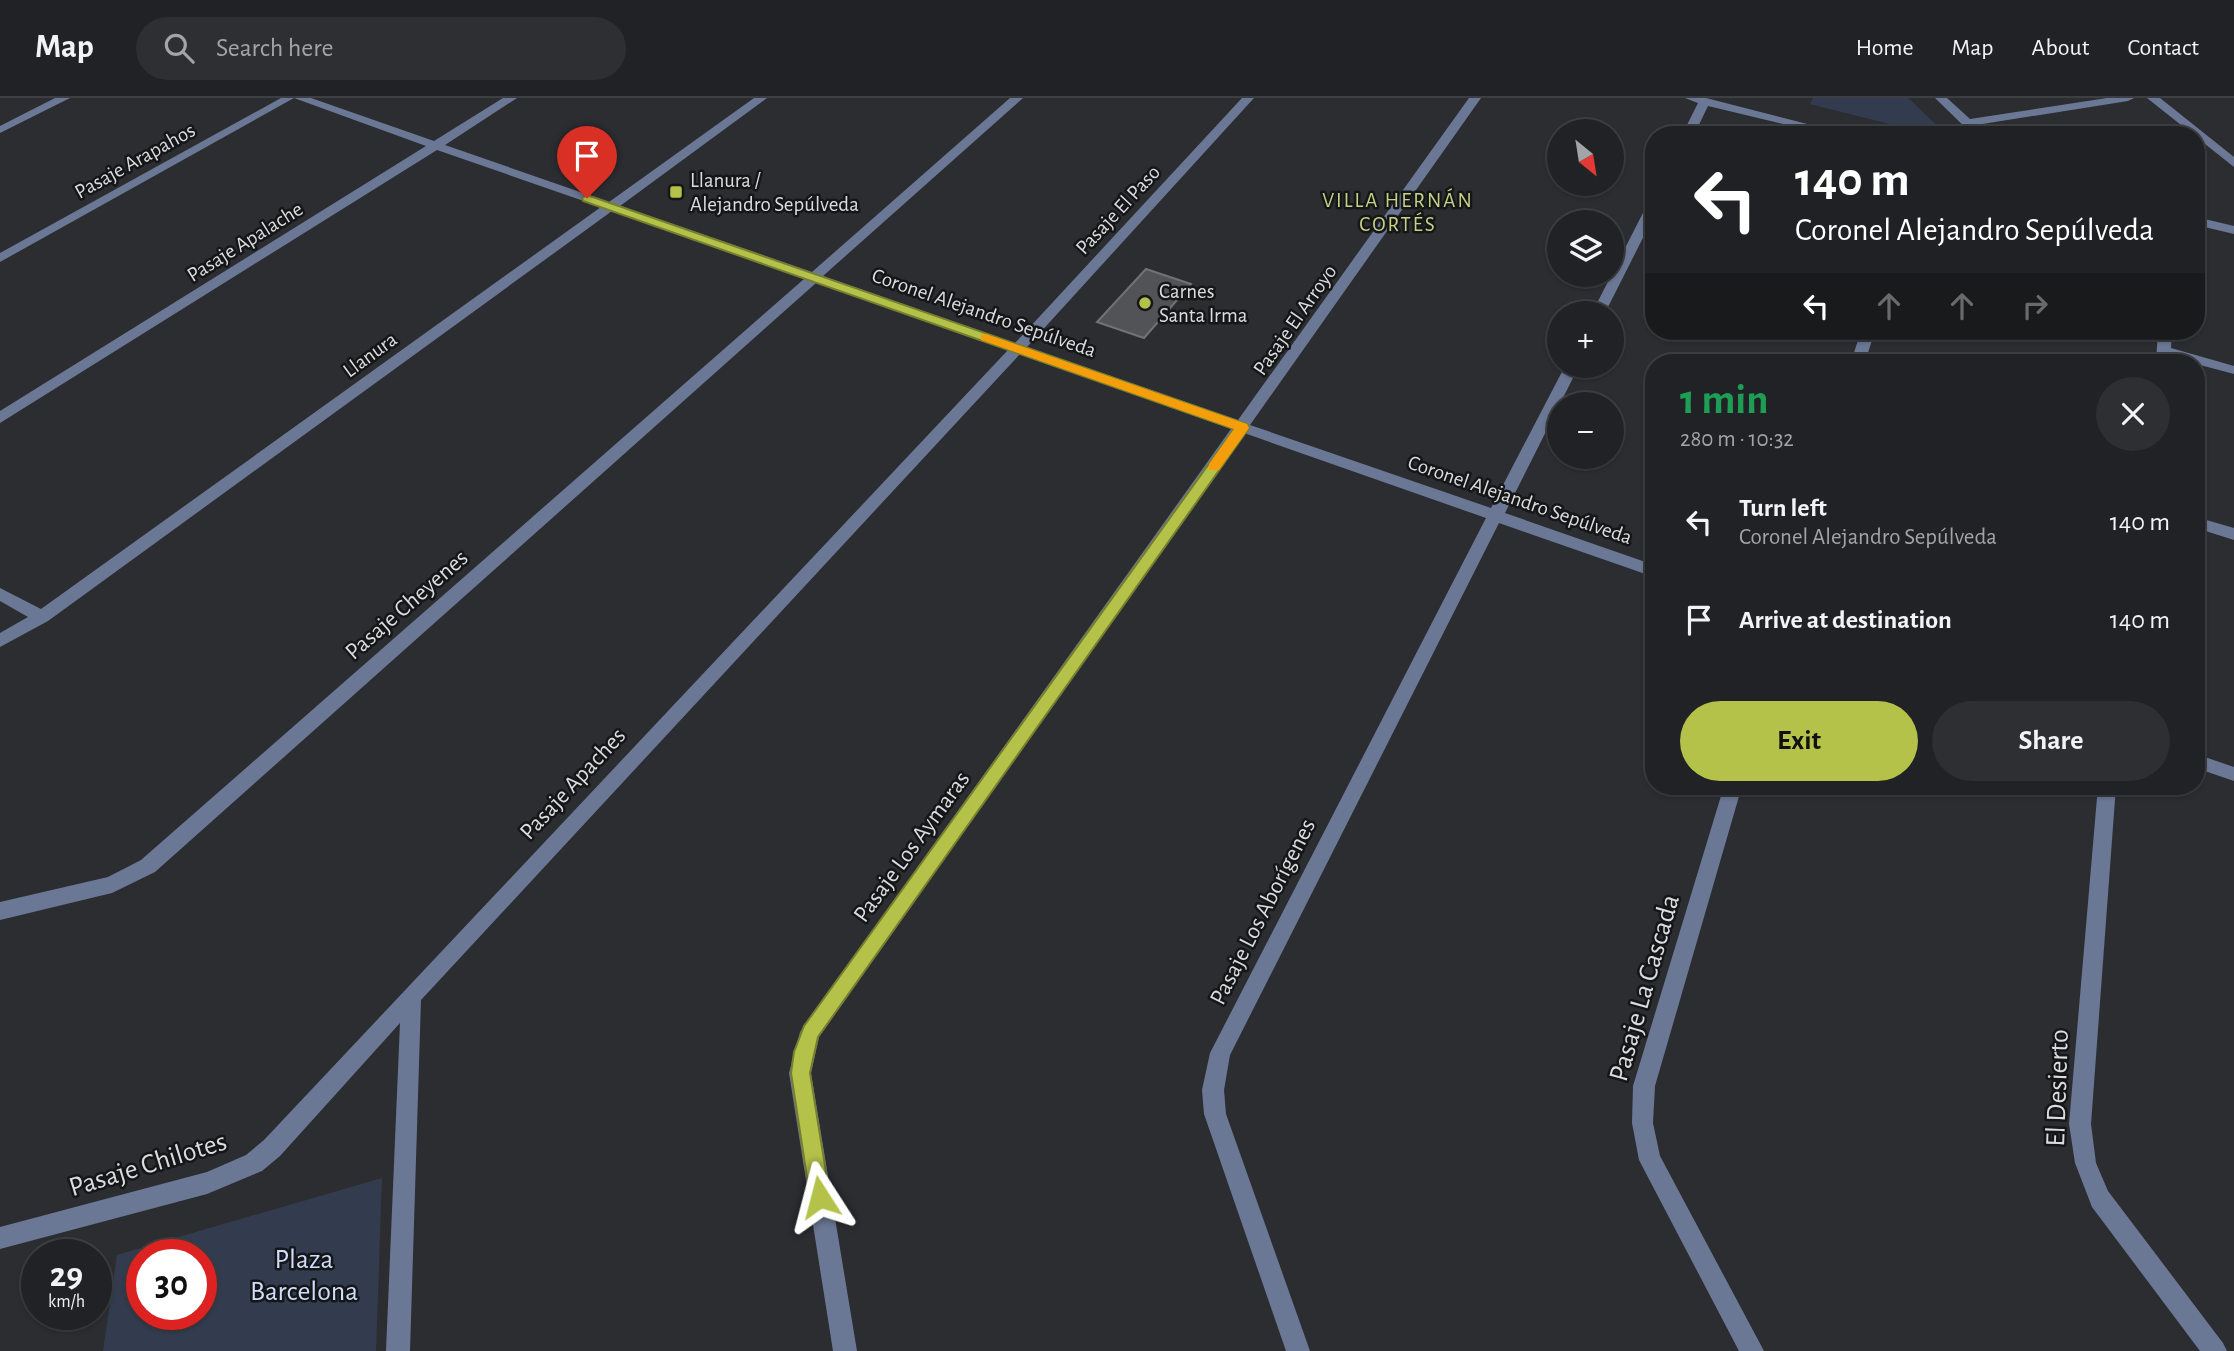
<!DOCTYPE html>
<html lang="en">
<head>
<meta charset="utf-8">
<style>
	:root { --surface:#212225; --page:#2d2f32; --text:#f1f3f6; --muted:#a2a4a7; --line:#3e3f42; --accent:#b5c249 }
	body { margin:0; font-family:"Alegreya Sans",sans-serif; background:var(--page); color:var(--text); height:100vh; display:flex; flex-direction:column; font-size:26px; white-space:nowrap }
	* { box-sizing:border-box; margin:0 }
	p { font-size:23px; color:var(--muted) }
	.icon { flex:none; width:38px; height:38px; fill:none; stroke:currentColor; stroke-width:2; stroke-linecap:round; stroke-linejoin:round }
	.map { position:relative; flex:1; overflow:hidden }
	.details { position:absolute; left:1645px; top:256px; width:560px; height:441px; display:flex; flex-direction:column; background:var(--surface); border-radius:28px; box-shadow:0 2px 5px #0004,0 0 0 2px var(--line) }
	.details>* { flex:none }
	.top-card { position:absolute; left:1645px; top:28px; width:560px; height:214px; border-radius:28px; box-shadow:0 2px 5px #0004,0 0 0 2px var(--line); background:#202124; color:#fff; overflow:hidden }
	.needle { width:46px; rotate:150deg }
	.fabs { position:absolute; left:1547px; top:21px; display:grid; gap:14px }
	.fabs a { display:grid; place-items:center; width:77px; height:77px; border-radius:50%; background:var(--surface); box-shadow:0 2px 5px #0004,0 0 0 2px var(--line); font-size:35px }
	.speed { position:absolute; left:21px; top:1141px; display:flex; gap:14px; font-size:35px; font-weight:700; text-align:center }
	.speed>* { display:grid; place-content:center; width:91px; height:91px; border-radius:50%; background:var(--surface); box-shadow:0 2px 5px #0004,0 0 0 2px var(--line); line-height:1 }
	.speed small { font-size:18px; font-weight:400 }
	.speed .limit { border:10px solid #d22; background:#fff; color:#111 }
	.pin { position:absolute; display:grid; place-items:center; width:60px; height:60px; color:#fff; margin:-72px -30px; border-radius:50% 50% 50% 0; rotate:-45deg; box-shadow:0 0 7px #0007 }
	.pin .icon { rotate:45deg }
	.me { position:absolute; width:77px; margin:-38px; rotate:351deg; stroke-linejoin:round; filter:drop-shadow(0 0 5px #0008) }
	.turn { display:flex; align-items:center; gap:24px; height:147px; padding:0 35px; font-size:32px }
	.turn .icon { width:91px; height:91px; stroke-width:2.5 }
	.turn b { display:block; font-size:49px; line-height:60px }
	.lanes { display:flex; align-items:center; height:66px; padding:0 35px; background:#0003; justify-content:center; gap:35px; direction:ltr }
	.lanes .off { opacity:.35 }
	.round { display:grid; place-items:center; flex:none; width:74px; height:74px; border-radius:37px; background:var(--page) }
	.summary { display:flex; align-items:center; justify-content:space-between; height:119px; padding:0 35px }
	h1 { font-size:42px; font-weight:700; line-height:52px; color:#1e9e55 }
	.cta { display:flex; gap:14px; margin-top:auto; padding:14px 35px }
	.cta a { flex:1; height:80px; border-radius:42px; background:var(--accent); color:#111; font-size:28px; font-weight:700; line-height:80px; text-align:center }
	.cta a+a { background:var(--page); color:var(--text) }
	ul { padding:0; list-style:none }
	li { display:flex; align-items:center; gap:21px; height:98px; padding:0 35px }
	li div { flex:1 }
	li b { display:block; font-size:26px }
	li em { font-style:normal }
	header { display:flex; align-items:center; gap:42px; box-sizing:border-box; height:98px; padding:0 35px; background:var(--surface); border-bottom:2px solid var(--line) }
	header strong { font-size:33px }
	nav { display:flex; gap:38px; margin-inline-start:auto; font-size:24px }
	.search { width:490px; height:63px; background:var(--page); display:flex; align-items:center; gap:18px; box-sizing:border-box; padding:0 24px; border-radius:38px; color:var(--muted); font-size:26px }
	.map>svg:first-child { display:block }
</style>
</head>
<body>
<header>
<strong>Map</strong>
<div class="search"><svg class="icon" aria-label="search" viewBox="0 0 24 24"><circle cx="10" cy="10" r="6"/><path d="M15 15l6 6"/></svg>Search here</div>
<nav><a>Home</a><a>Map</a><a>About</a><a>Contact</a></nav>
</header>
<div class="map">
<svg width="2234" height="1253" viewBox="0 0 2234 1253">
	<rect width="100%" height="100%" fill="#2c2d31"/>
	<g fill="#333c4f" fill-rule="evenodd">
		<path d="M1813,0H1908L1947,37H1933L1810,6Z"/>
		<path d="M382,1080L376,1253H103L117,1157ZM142,1157H201V1216H142Z"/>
	</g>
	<path fill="#515357" stroke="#707276" stroke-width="2" d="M1146,171L1191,186L1144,240L1097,224Z"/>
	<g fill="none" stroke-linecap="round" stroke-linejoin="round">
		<g fill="#6b7895" fill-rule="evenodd">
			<path d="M55,0H70L0,35V28Z"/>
			<path d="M281,0H311L434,43L503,0H517L445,47L609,104L754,0H767L620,108L812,174L1010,0H1023L823,178L1015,245L1242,0H1254L1027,249L1238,322L1469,0H1481L1250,327L1491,410L1565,268H1579L1505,415L1654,467V479L1499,425L1230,957L1224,992L1226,1016L1310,1253H1286L1204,1016L1202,992L1210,955L1486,420L1244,335L819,939L811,975L857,1253H833L789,975L800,934L1231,331L1020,256L421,902L410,1253H386L400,925L280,1058L262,1073L207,1096L0,1151V1129L207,1074L246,1057L264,1042L1008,252L816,185L155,774L112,795L0,822V804L108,779L141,762L804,181L612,113L48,523L0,549V535L28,519L0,503V490L41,511L601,109L437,52L0,325V313L426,48L294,0L0,164V155Z"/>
			<path d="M1685,0H1706L1850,37H1829L1708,8L1694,37H1682L1698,5Z"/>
			<path d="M1935,0H1947L1970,21L2107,0H2134L2128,3L1976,27L1986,37H1973Z"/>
			<path d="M2147,0H2160L2234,59V69Z"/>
			<path d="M1654,101V118L1605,215H1592L1648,105Z"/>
			<path d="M2196,119L2234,128V136L2196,127Z"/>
			<path d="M1861,233H1875L1865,264H1851Z"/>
			<path d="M2158,233H2172L2171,250L2234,268V276L2170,259V264H2156Z"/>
			<path d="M2196,419L2234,430V442L2196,430Z"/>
			<path d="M2196,656L2234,669V683L2196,670Z"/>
			<path d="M1724,688H1742L1655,988L1653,1025L1660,1058L1764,1253H1739L1639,1062L1632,1025L1633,988Z"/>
			<path d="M2098,688H2116L2091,1026L2096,1065L2108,1093L2223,1245L2227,1253H2200L2092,1109L2075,1065L2069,1026Z"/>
		</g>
	</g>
	<path fill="#b5c249" stroke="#767e2f" stroke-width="2" d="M587,97L1247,326L1249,330L818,939L810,975L830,1099L827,1106L820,1109L813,1106L810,1099L791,975L794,954L804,928L1234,331L583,103L582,100Z"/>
	<path fill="#f59e0b" d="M986,236L1247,326L1249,330L1219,372H1209V366L1234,331L981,242V237Z"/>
	<g fill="#b5c249" stroke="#151617" stroke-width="2.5">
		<rect x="669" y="87" width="14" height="14" rx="3.5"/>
		<circle cx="1145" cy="205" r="7"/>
	</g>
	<g text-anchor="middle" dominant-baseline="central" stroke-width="5" stroke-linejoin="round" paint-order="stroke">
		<g font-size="21" fill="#dbdcde" stroke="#151617">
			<text transform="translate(135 63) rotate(-29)">Pasaje Arapahos</text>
			<text transform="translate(1118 112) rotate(-47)">Pasaje El Paso</text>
			<text transform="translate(245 144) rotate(-32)">Pasaje Apalache</text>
			<text transform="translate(984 215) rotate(19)">Coronel Alejandro Sepúlveda</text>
			<text transform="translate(1295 222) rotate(-55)">Pasaje El Arroyo</text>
			<text transform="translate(370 257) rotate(-36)">Llanura</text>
			<text transform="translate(1520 402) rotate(19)">Coronel Alejandro Sepúlveda</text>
		</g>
		<g font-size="21" fill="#dbdcde" stroke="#151617" text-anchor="start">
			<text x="690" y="82">Llanura /<tspan x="690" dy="24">Alejandro Sepúlveda</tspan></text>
			<text x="1159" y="193">Carnes<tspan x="1159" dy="24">Santa Irma</tspan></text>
		</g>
		<g font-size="21" letter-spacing="2" fill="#c7d185" stroke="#151617">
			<text x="1398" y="102">VILLA HERNÁN<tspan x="1398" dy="24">CORTÉS</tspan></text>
		</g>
		<g font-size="24" fill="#dbdcde" stroke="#151617">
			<text transform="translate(407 507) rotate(-41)">Pasaje Cheyenes</text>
			<text transform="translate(573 686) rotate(-47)">Pasaje Apaches</text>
			<text transform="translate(912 749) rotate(-54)">Pasaje Los Aymaras</text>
			<text transform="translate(1263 814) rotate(-63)">Pasaje Los Aborígenes</text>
		</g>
		<g font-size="28" fill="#dbdcde" stroke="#151617">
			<text transform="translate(1645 890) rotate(-74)">Pasaje La Cascada</text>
			<text transform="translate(2058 990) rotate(-88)">El Desierto</text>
			<text transform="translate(148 1067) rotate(-17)">Pasaje Chilotes</text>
		</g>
		<g font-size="28" fill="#ceddfc" stroke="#151617">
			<text x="304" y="1162">Plaza<tspan x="304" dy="32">Barcelona</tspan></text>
		</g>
	</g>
</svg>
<div class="fabs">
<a><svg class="needle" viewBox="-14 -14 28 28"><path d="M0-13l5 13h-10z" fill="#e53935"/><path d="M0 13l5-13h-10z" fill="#a2a4a7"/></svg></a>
<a><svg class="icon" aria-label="layers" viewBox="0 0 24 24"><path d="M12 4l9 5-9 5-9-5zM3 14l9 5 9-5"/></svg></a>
<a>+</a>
<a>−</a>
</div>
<div class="speed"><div>29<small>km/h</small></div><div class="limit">30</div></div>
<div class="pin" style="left:587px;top:100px;background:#d93025"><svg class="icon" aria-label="arrive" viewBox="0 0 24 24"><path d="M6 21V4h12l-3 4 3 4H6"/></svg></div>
<svg class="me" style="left:820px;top:1099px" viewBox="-20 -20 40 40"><path d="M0-17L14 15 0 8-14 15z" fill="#b5c249" stroke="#fff" stroke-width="4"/></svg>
<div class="top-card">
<div class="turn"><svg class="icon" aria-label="left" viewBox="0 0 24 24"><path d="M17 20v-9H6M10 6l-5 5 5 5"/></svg><div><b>140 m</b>Coronel Alejandro Sepúlveda</div></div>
<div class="lanes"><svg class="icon" aria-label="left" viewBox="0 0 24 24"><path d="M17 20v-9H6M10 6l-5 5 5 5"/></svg><svg class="icon off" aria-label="ahead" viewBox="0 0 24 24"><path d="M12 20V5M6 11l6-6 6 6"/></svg><svg class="icon off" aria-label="ahead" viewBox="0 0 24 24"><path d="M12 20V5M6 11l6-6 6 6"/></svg><svg class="icon off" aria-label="right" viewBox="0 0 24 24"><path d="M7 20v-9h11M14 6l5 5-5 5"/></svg></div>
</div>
<section class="details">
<div class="summary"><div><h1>1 min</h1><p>280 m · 10:32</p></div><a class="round"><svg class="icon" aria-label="close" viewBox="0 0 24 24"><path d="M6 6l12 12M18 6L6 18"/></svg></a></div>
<ul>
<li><svg class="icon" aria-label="left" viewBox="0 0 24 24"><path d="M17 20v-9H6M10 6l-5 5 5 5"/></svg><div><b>Turn left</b><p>Coronel Alejandro Sepúlveda</p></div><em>140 m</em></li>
<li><svg class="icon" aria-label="arrive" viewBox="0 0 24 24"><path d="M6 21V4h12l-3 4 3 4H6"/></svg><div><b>Arrive at destination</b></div><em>140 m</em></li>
</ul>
<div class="cta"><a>Exit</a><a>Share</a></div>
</section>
</div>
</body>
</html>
